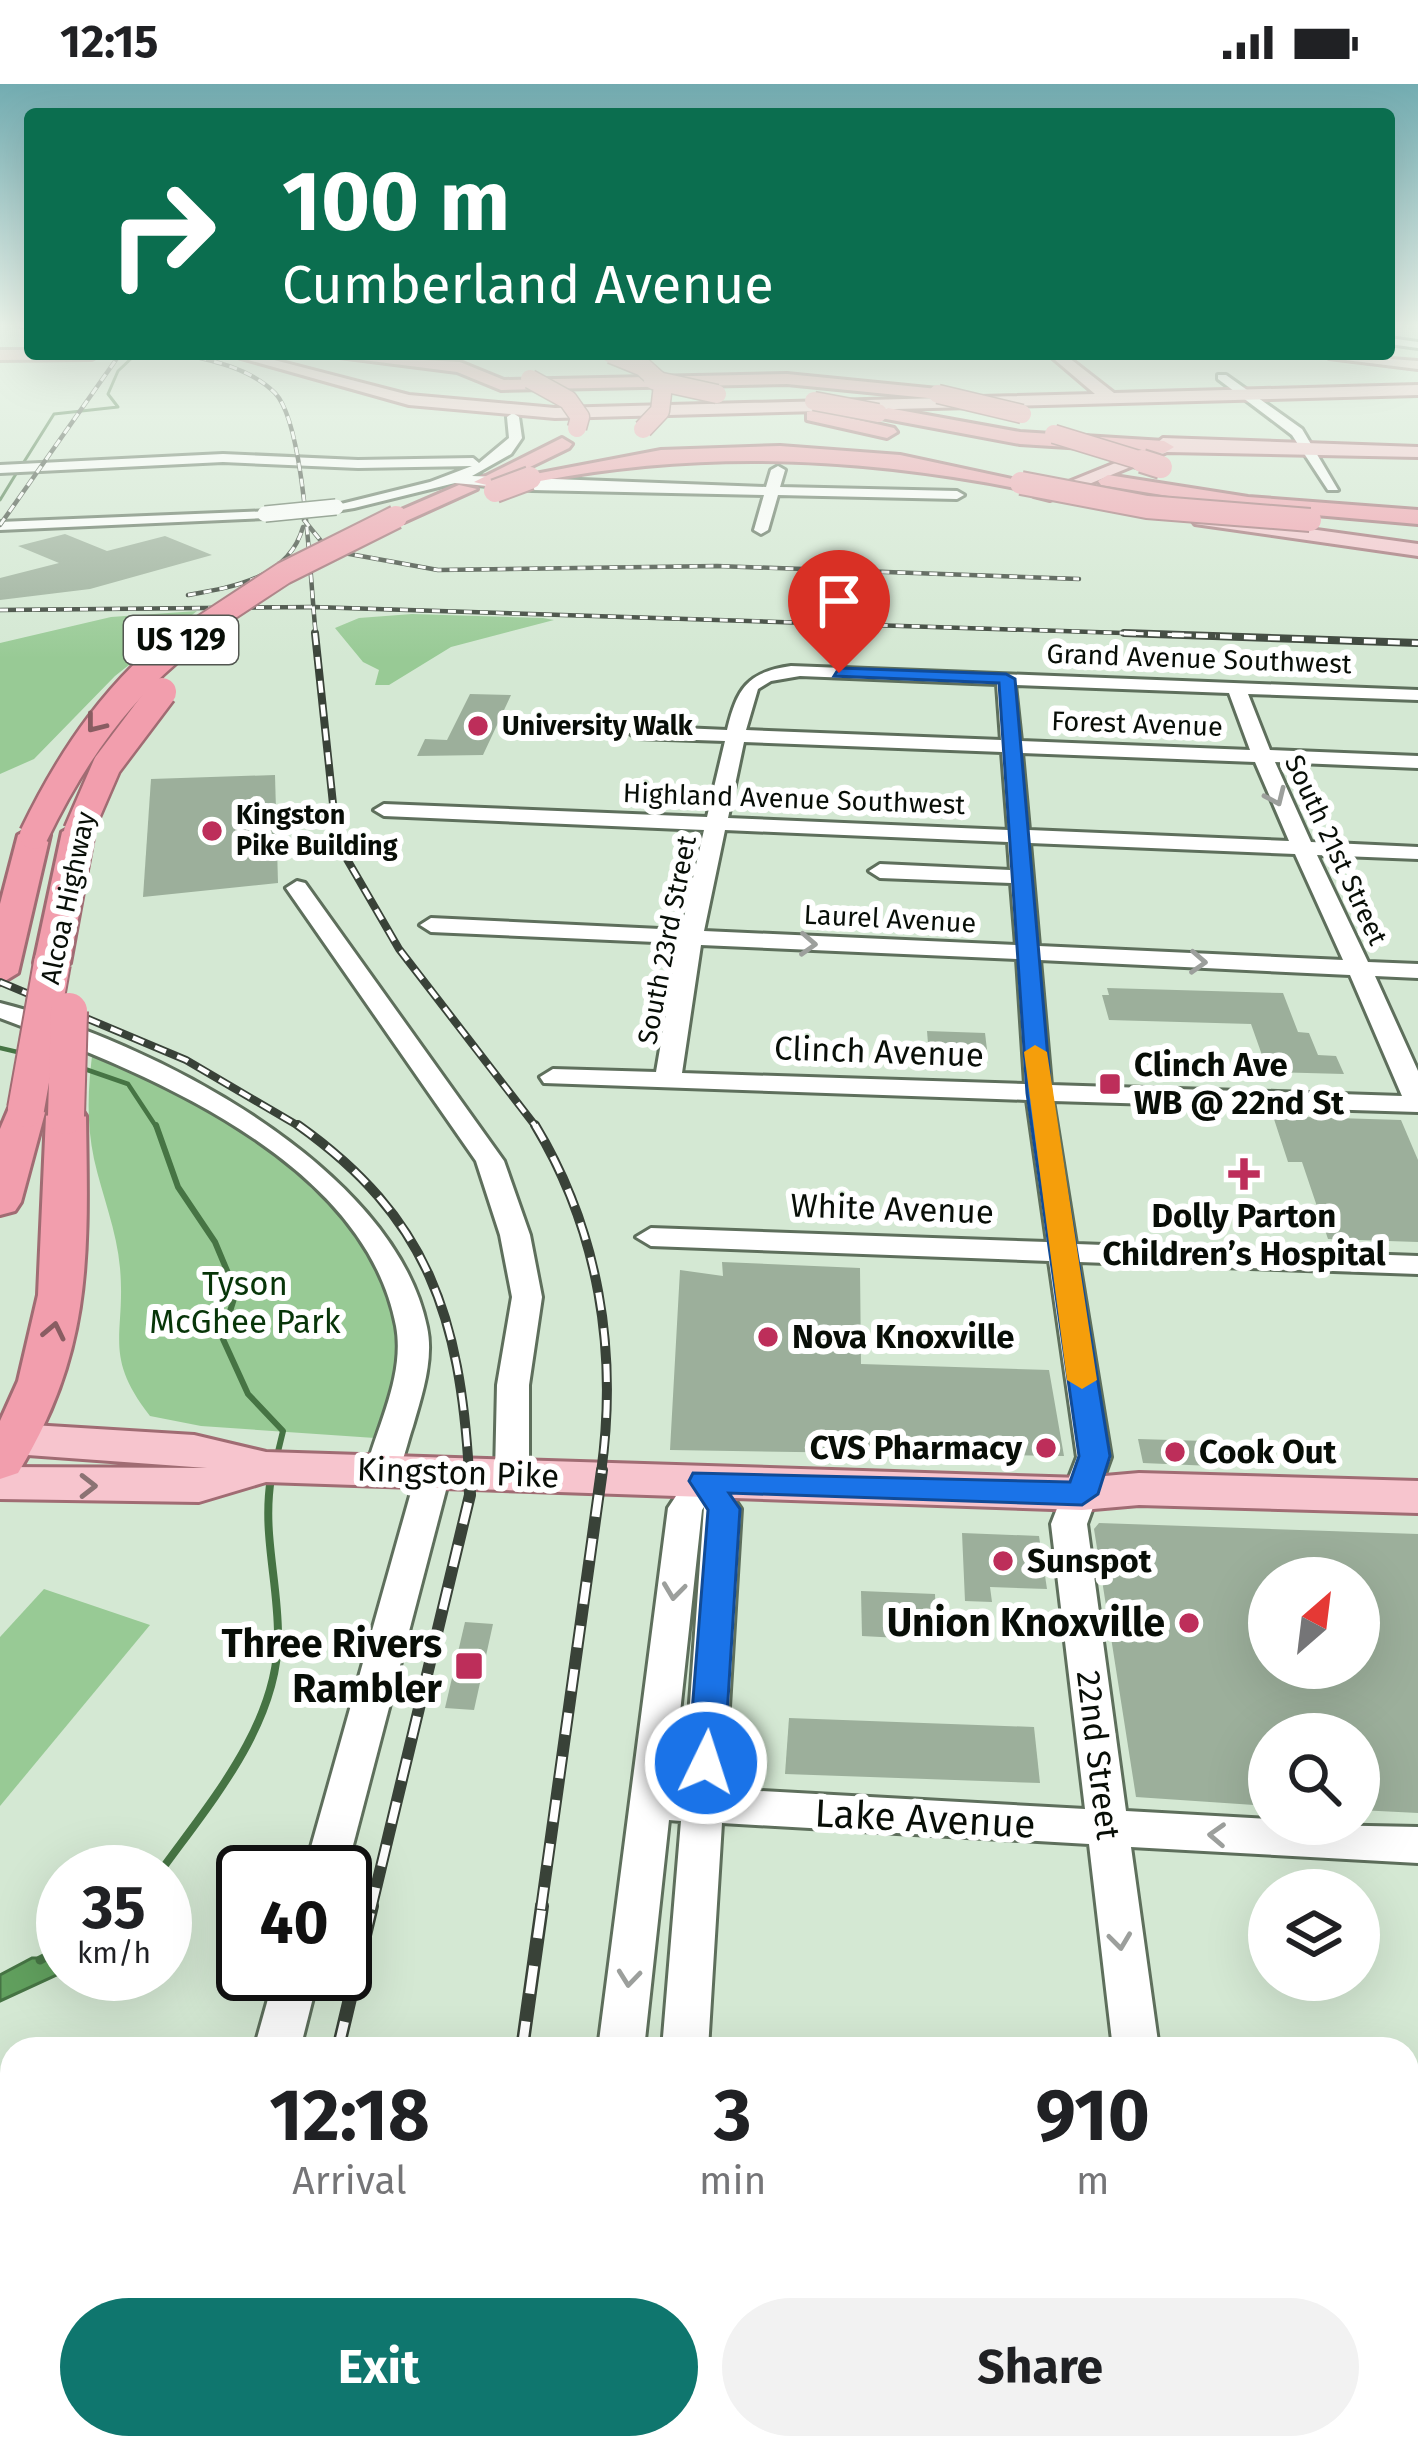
<!DOCTYPE html>
<html lang="en">
<head>
<meta charset="utf-8">
<style>
	:root { --surface:#fff; --page:#f2f2f2; --text:#202124; --muted:#757577; --accent:#0f766e }
	body { margin:0; font-family:"Fira Sans",sans-serif; background:var(--page); color:var(--text); height:100vh; display:flex; flex-direction:column; font-size:45px; white-space:nowrap }
	* { box-sizing:border-box; margin:0 }
	p { font-size:39px; color:var(--muted) }
	.icon { flex:none; width:66px; height:66px; fill:none; stroke:currentColor; stroke-width:2; stroke-linecap:round; stroke-linejoin:round }
	.map { position:relative; flex:1; overflow:hidden }
	.sheet { position:absolute; left:0px; top:1953px; width:1419px; height:423px; display:flex; flex-direction:column; background:var(--surface); border-radius:36px 36px 0 0; box-shadow:0 12px 48px #0002 }
	.sheet>* { flex:none }
	.top-card { position:absolute; left:24px; top:24px; width:1371px; height:252px; border-radius:12px; box-shadow:0 12px 48px #0002; background:#0b6e4f; color:#fff; overflow:hidden }
	.needle { width:78px; rotate:28deg }
	.buttons { position:absolute; left:1248px; top:1473px; display:grid; gap:24px }
	.buttons a { display:grid; place-items:center; width:132px; height:132px; border-radius:50%; background:var(--surface); box-shadow:0 12px 48px #0002; font-size:60px }
	.speed { position:absolute; left:36px; top:1761px; display:flex; gap:24px; font-size:60px; font-weight:700; text-align:center }
	.speed>* { display:grid; place-content:center; width:156px; height:156px; border-radius:50%; background:var(--surface); box-shadow:0 12px 48px #0002; line-height:1 }
	.speed small { font-size:30px; font-weight:400 }
	.speed .limit { border:6px solid #111; border-radius:18px; background:#fff; color:#111 }
	.pin { position:absolute; display:grid; place-items:center; width:102px; height:102px; color:#fff; margin:-123px -51px; border-radius:50% 50% 50% 0; rotate:-45deg; box-shadow:0 0 12px #0007 }
	.pin .icon { rotate:45deg }
	.me { position:absolute; width:132px; margin:-66px; rotate:4deg; stroke-linejoin:round; filter:drop-shadow(0 0 9px #0008) }
	.turn { display:flex; align-items:center; gap:42px; height:252px; padding:0 60px; font-size:54px }
	.turn .icon { width:156px; height:156px; stroke-width:2.5 }
	.turn b { display:block; font-size:84px; line-height:102px }
	.eta { display:flex; justify-content:space-evenly; align-items:center; height:204px; text-align:center }
	.eta b { font-size:72px; font-weight:700; line-height:84px }
	.button { display:flex; gap:24px; margin-top:auto; padding:24px 60px }
	.button a { flex:1; height:138px; border-radius:72px; background:var(--accent); color:#fff; font-size:48px; font-weight:700; line-height:138px; text-align:center }
	.button a+a { background:var(--page); color:var(--text) }
	.status { display:flex; justify-content:space-between; align-items:center; height:84px; padding:0 60px; background:var(--surface); direction:ltr }
	.status svg { height:33px; fill:currentColor }
	.map>svg:first-child { display:block }
</style>
</head>
<body>
<div class="status"><b>12:15</b><svg viewBox="0 0 49 12"><path d="M0 12V9h3v3zM5 12V6h3v6zM10 12V3h3v9zM15 12V0h3v12zM26 1h20v11H26zM47 4h2v5h-2z"/></svg></div>
<div class="map">
<svg width="1418" height="2374" viewBox="0 0 1418 2374">
	<rect width="100%" height="100%" fill="#d4e8d3"/>
	<g fill="#98ca95">
		<path d="M197,527L115,592L34,675L0,690V559L111,533Z"/>
		<path d="M412,530L543,534L554,536L451,563L389,601H375L379,586L363,578L335,544L359,534Z"/>
		<path d="M93,964C118,975 145,985 170,997C234,1031 390,1156 401,1230C409,1277 393,1313 375,1354L201,1342L150,1332C102,1270 126,1252 120,1184C117,1147 102,1111 94,1075C86,1037 88,1002 93,964Z"/>
		<path d="M44,1505L150,1541L0,1722V1553Z"/>
	</g>
	<path fill="#61a05e" stroke="#467444" stroke-width="3" d="M32,1874H63V1888L0,1917V1891Z"/>
	<g fill="none" stroke-linecap="round" stroke-linejoin="round">
		<g stroke="#467444" stroke-width="3">
			<path d="M22,381L54,330L118,323L108,310L118,287L136,270"/>
			<path d="M0,416L19,385"/>
		</g>
		<g stroke="#467444" stroke-width="4.5">
			<path d="M0,964L26,970"/>
			<path d="M79,983L128,1000L157,1044"/>
		</g>
		<path stroke="#467444" stroke-width="6" d="M156,1041L178,1103L215,1158L236,1208L222,1253L248,1310L283,1347L276,1376"/>
		<path stroke="#467444" stroke-width="8" d="M160,1788C209,1720 279,1640 278,1551C278,1497 262,1448 271,1394"/>
		<path stroke="#467444" stroke-width="9" d="M40,1876L63,1864"/>
	</g>
	<g fill="#9caf9b" fill-rule="evenodd">
		<path d="M65,450L107,467L165,452L212,471L90,505L0,516V494L59,479L18,462Z"/>
		<path d="M470,610L511,611L483,671L417,672L425,655L447,656Z"/>
		<path d="M275,691L278,799L143,813L151,695Z"/>
		<path d="M1107,904L1283,909L1298,948L1309,949L1318,971L1336,972L1344,990L1268,988L1251,940L1109,936L1102,911H1109Z"/>
		<path d="M927,947L985,949L988,974L929,972Z"/>
		<path d="M1273,1032L1401,1036L1418,1076V1158L1328,1155L1302,1078H1288Z"/>
		<path d="M722,1178L860,1184L861,1280L1049,1286L1064,1372L670,1366L680,1186L723,1192Z"/>
		<path d="M1138,1355L1206,1357L1212,1382L1143,1379Z"/>
		<path d="M1099,1439L1418,1450V1729L1359,1726V1650H1269V1722L1136,1713L1094,1445ZM1269,1494H1359V1584H1269Z"/>
		<path d="M962,1449L1039,1452L1047,1505L990,1503L992,1518L965,1517Z"/>
		<path d="M861,1507L935,1510L937,1556L862,1552Z"/>
		<path d="M465,1538L493,1540L474,1626L445,1624Z"/>
		<path d="M789,1634L1034,1643L1040,1699L785,1690Z"/>
	</g>
	<g fill="none" stroke-linecap="round" stroke-linejoin="round">
		<defs>
			<g id="minor">
				<path d="M1389,254L1418,258V264L1389,260Z"/>
				<path d="M1218,291H1226L1302,345L1338,406H1328L1292,351L1218,295Z"/>
				<path d="M513,329L519,333L522,354L511,370L472,392L766,403L771,386L778,382L785,386L780,403L957,407L964,411L957,415L778,411L768,446L761,450L754,446L764,411L532,406L455,399L354,424L336,427L329,423L430,398L472,382L358,384L223,378L0,389V381L223,370L358,376L473,374L479,379L509,354L507,333Z"/>
				<path d="M270,427L265,434L0,446V438Z"/>
				<path d="M791,582L1418,606V616L1248,610L1270,666L1418,672V684L1275,678L1311,758L1418,763V775L1317,771L1368,878L1418,880V894L1375,892L1418,987V1028L1053,1017L1076,1160L1418,1172V1190L1079,1178L1111,1373L1087,1440L1126,1727L1269,1735V1740L1418,1743V1779L1131,1763L1159,1965H1113L1089,1760L722,1739L708,1965H662L681,1737L669,1736L644,1965H598L668,1424L692,1388H716L741,1425L724,1705L1085,1725L1051,1440L1077,1373L1049,1177L651,1162L636,1153L651,1144L1047,1158L1027,1016L544,999L540,993L553,985L656,988L678,859L431,848L420,841L431,834L681,846L704,746L384,732L374,726L384,720L707,733L725,657L637,654L628,648L637,642L727,646C737,605 747,588 791,582ZM800,592L997,600L1001,656L746,646L758,605L771,597ZM1015,601L1229,609L1250,666L1021,657ZM744,658L1002,668L1008,746L728,734ZM1022,669L1255,678L1289,757L1029,746ZM725,746L1008,758L1010,786L880,780L869,787L880,794L1011,799L1016,861L704,847ZM1030,759L1295,770L1343,876L1039,862ZM701,861L1017,875L1025,1000L682,989ZM1040,876L1350,891L1402,1012L1051,1001ZM704,1423L684,1703L672,1702L702,1426Z"/>
				<path d="M297,797L305,799L504,1077L530,1151L542,1213L529,1301V1390L524,1398H500L495,1390L497,1301L512,1213L500,1151L476,1077L286,804Z"/>
				<path d="M0,919C148,956 394,1081 427,1243C434,1275 422,1311 413,1342C407,1359 404,1378 395,1393H371L366,1385C378,1341 405,1290 396,1242C364,1074 142,987 0,934Z"/>
				<path d="M434,1375L446,1379L451,1387L346,1788H304L417,1387L422,1379Z"/>
				<path d="M275,1890H319L300,1965H254Z"/>
				<path d="M1418,2266V2318L1407,2319V2267Z"/>
				<path d="M141,2364H195L192,2374H138Z"/>
				<path d="M551,2364H605L604,2374H550Z"/>
				<path d="M628,2364H682L681,2374H627Z"/>
			</g>
			<g id="major">
				<path d="M227,270H251L409,311L555,324L1095,310L1048,270H1064L1114,309L1418,301V311L555,334L409,321Z"/>
				<path d="M1322,270L1418,277V285L1329,274Z"/>
				<path d="M1163,354L1418,363V373L1167,368L1050,416L1034,412L1150,365Z"/>
				<path d="M1202,430L1418,460V472L1195,440L1192,436Z"/>
				<path d="M0,1339L194,1351L266,1368L1082,1394L1139,1389L1418,1397V1429L1139,1421L1082,1426L266,1398L199,1418L0,1415V1383L207,1384L0,1369Z"/>
			</g>
			<g id="highway">
				<path d="M0,266H30V270H100L92,275L0,276Z"/>
				<path d="M316,270L460,278L504,296L787,290L938,305L947,310L938,315L787,300L501,306L457,288Z"/>
				<path d="M888,324L1020,348L1164,357L1174,363L1164,369L1020,360L881,334L879,330Z"/>
				<path d="M814,326L894,344L897,348L887,354L807,336V328Z"/>
				<path d="M562,354L572,360L569,364L491,402L474,398Z"/>
				<path d="M780,362L900,371L1031,399L1021,405C858,373 703,366 540,397L530,391L661,366Z"/>
				<path d="M1108,391L1248,413L1418,426V440L1248,425L1101,401L1098,397Z"/>
				<path d="M459,401L477,405L404,438L385,433Z"/>
				<path d="M78,739L94,748L70,879L52,890L34,879L62,748Z"/>
				<path d="M34,742L50,751L18,889L0,900V820L18,751Z"/>
				<path d="M26,1013L40,1017L46,1025L21,1118L15,1127L0,1131V1045L12,1017Z"/>
				<path d="M66,1020L80,1023L86,1032C88,1172 93,1265 18,1389L0,1395V1337L18,1297L38,1211L46,1032L52,1023Z"/>
			</g>
		</defs>
		<use href="#minor" stroke="#5e6f5c" stroke-width="6"/>
		<use href="#major" stroke="#a06c73" stroke-width="6"/>
		<use href="#highway" stroke="#a06c73" stroke-width="6"/>
		<use href="#minor" fill="#fff" fill-rule="evenodd"/>
		<use href="#major" fill="#f7c5ce" fill-rule="evenodd"/>
		<use href="#highway" fill="#f29ead" fill-rule="evenodd"/>
		<defs>
			<g id="rail-far4">
				<path d="M20,242L30,244"/>
				<path d="M183,270C215,277 251,285 275,309C306,341 310,502 316,552"/>
				<path d="M304,436L321,457L344,469L438,486L717,482L1079,495"/>
				<path d="M0,441L120,270"/>
				<path d="M188,511C234,503 289,494 303,443"/>
				<path d="M0,526L313,523L1216,552"/>
			</g>
			<g id="rail-far3">
				<path d="M315,549L337,758L399,865L537,1044"/>
				<path d="M1124,549L1418,559"/>
				<path d="M0,898L186,976L302,1044"/>
			</g>
			<g id="rail-far2">
				<path d="M298,1041C429,1134 460,1234 469,1389"/>
				<path d="M535,1041C599,1147 618,1267 601,1389"/>
			</g>
			<g id="rail-far1">
				<path d="M371,1825L470,1411L469,1386"/>
				<path d="M541,1825L602,1386"/>
			</g>
			<g id="rail">
				<path d="M338,1965L372,1822"/>
				<path d="M522,1965L542,1822"/>
				<path d="M236,2374L238,2364"/>
				<path d="M465,2374L466,2364"/>
			</g>
		</defs>
		<use href="#rail-far4" stroke="#394238" stroke-width="4.5"/>
		<use href="#rail-far3" stroke="#394238" stroke-width="8"/>
		<use href="#rail-far2" stroke="#394238" stroke-width="10"/>
		<use href="#rail-far1" stroke="#394238" stroke-width="12"/>
		<use href="#rail" stroke="#394238" stroke-width="14"/>
		<use href="#rail-far4" stroke="#fff" stroke-width="3" stroke-dasharray="8" stroke-linecap="butt"/>
		<use href="#rail-far3" stroke="#fff" stroke-width="4.5" stroke-dasharray="12" stroke-linecap="butt"/>
		<use href="#rail-far2" stroke="#fff" stroke-width="6" stroke-dasharray="18" stroke-linecap="butt"/>
		<use href="#rail-far1" stroke="#fff" stroke-width="8" stroke-dasharray="22" stroke-linecap="butt"/>
		<use href="#rail" stroke="#fff" stroke-width="9" stroke-dasharray="28" stroke-linecap="butt"/>
		<defs>
			<path id="minor-bridge" d="M265,430L336,423"/>
			<g id="highway-bridge-far3">
				<path d="M611,270L643,283L663,301L660,327L643,345"/>
				<path d="M530,295L568,316L580,333L577,344"/>
				<path d="M653,296L717,310"/>
				<path d="M938,310L1022,330"/>
				<path d="M814,317L878,329"/>
				<path d="M1054,350L1152,380"/>
			</g>
			<g id="highway-bridge-far2">
				<path d="M1142,377L1161,383"/>
				<path d="M1021,399L1147,423L1310,436"/>
				<path d="M495,407L530,394"/>
				<path d="M188,552L284,489L396,433"/>
			</g>
			<g id="highway-bridge-far1">
				<path d="M78,748L107,681L162,608"/>
				<path d="M34,751C72,672 120,602 192,549"/>
			</g>
			<g id="highway-bridge">
				<path d="M26,1025L52,879"/>
				<path d="M66,1032L69,927"/>
			</g>
		</defs>
		<use href="#minor-bridge" stroke="#5e6f5c" stroke-width="18" stroke-linecap="butt"/>
		<use href="#highway-bridge-far3" stroke="#a06c73" stroke-width="21" stroke-linecap="butt"/>
		<use href="#highway-bridge-far2" stroke="#a06c73" stroke-width="26" stroke-linecap="butt"/>
		<use href="#highway-bridge-far1" stroke="#a06c73" stroke-width="33" stroke-linecap="butt"/>
		<use href="#highway-bridge" stroke="#a06c73" stroke-width="40" stroke-linecap="butt"/>
		<use href="#minor-bridge" stroke="#fff" stroke-width="15"/>
		<use href="#highway-bridge-far3" stroke="#f29ead" stroke-width="18"/>
		<use href="#highway-bridge-far2" stroke="#f29ead" stroke-width="22"/>
		<use href="#highway-bridge-far1" stroke="#f29ead" stroke-width="28"/>
		<use href="#highway-bridge" stroke="#f29ead" stroke-width="36"/>
	</g>
	<defs><path id="oneway-chevron" d="M-2-3.5L2.5 0L-2 3.5" fill="none" stroke-width="1.6" stroke-linecap="round" stroke-linejoin="round" transform="scale(3)"/></defs>
	<g stroke="#895d62">
		<use href="#oneway-chevron" transform="translate(95 640) rotate(128)"/>
		<use href="#oneway-chevron" transform="translate(54 1247) rotate(-78)"/>
	</g>
	<g stroke="#9c9f9c">
		<use href="#oneway-chevron" transform="translate(1276 713) rotate(66)"/>
		<use href="#oneway-chevron" transform="translate(808 860) rotate(3)"/>
		<use href="#oneway-chevron" transform="translate(1198 878) rotate(3)"/>
		<use href="#oneway-chevron" transform="translate(674 1507) rotate(97)"/>
		<use href="#oneway-chevron" transform="translate(1217 1751) rotate(-177)"/>
		<use href="#oneway-chevron" transform="translate(1120 1857) rotate(83)"/>
		<use href="#oneway-chevron" transform="translate(629 1894) rotate(96)"/>
	</g>
	<use stroke="#8b7374" href="#oneway-chevron" transform="translate(88 1402)"/>
	<linearGradient id="sky" x2="0" y2="1"><stop stop-color="#72acb1"/><stop offset="0.42" stop-color="#ecf5eb"/><stop offset="1" stop-color="#ecf5eb" stop-opacity="0"/></linearGradient>
	<rect width="1418" height="575" fill="url(#sky)"/>
	<path fill="#1a73e8" stroke="#114b97" stroke-width="3" d="M839,584L1006,590L1015,595L1051,1009L1110,1372L1098,1410L1082,1421L729,1409L740,1425L724,1679L719,1690L706,1694L693,1690L688,1679L708,1426L689,1397L693,1389L1070,1398L1079,1372L1027,1009L999,599L834,592Z"/>
	<path fill="#f59e0b" d="M1035,961L1047,968L1097,1296L1082,1305L1067,1296L1024,968Z"/>
	<g fill="#bd2e5a" stroke="#fff" stroke-width="4.5">
		<circle cx="478" cy="642" r="12"/>
		<circle cx="212" cy="747" r="12"/>
		<rect x="1098" y="988" width="24" height="24" rx="6"/>
		<path d="M1238 1072h12v12h12v12h-12v12h-12v-12h-12v-12h12z"/>
		<circle cx="768" cy="1253" r="12"/>
		<circle cx="1046" cy="1364" r="12"/>
		<circle cx="1175" cy="1368" r="12"/>
		<circle cx="1003" cy="1477" r="12"/>
		<circle cx="1189" cy="1539" r="12"/>
		<rect x="454" y="1567" width="30" height="30" rx="6"/>
	</g>
	<g text-anchor="middle" dominant-baseline="central" stroke-width="12" stroke-linejoin="round" paint-order="stroke">
		<g font-size="27" fill="#080e07" stroke="#fff">
			<text transform="translate(1199 575) rotate(2)">Grand Avenue Southwest</text>
			<text transform="translate(1137 640) rotate(2)">Forest Avenue</text>
			<text transform="translate(794 715) rotate(2)">Highland Avenue Southwest</text>
			<text transform="translate(1336 766) rotate(65)">South 21st Street</text>
			<text transform="translate(68 814) rotate(-78)">Alcoa Highway</text>
			<text transform="translate(890 835) rotate(3)">Laurel Avenue</text>
			<text transform="translate(667 856) rotate(-79)">South 23rd Street</text>
		</g>
		<g font-size="27" font-weight="bold" fill="#080e07" stroke="#fff" text-anchor="start">
			<text x="502" y="642">University Walk</text>
			<text x="236" y="731">Kingston<tspan x="236" dy="31">Pike Building</tspan></text>
		</g>
		<rect fill="#fff" stroke="#525651" stroke-width="3" x="124" y="532" width="114" height="48" rx="9"/>
		<g font-size="30" font-weight="bold" fill="#080e07">
			<text x="181" y="556">US 129</text>
		</g>
		<g font-size="33" fill="#080e07" stroke="#fff">
			<text transform="translate(879 968) rotate(2)">Clinch Avenue</text>
			<text transform="translate(892 1125) rotate(2)">White Avenue</text>
			<text transform="translate(458 1389) rotate(2)">Kingston Pike</text>
			<text transform="translate(1098 1671) rotate(83)">22nd Street</text>
		</g>
		<g font-size="33" font-weight="bold" fill="#080e07" stroke="#fff" text-anchor="start">
			<text x="1134" y="981">Clinch Ave<tspan x="1134" dy="38">WB @ 22nd St</tspan></text>
			<text x="1244" y="1132" text-anchor="middle">Dolly Parton<tspan x="1244" dy="38">Children’s Hospital</tspan></text>
			<text x="792" y="1253">Nova Knoxville</text>
			<text x="1022" y="1364" text-anchor="end">CVS Pharmacy</text>
			<text x="1199" y="1368">Cook Out</text>
			<text x="1027" y="1477">Sunspot</text>
		</g>
		<g font-size="33" fill="#073508" stroke="#fff">
			<text x="245" y="1200">Tyson<tspan x="245" dy="38">McGhee Park</tspan></text>
		</g>
		<g font-size="39" font-weight="bold" fill="#080e07" stroke="#fff" text-anchor="end">
			<text x="1165" y="1539">Union Knoxville</text>
			<text x="442" y="1560">Three Rivers<tspan x="442" dy="45">Rambler</tspan></text>
		</g>
		<g font-size="39" fill="#080e07" stroke="#fff">
			<text transform="translate(925 1735) rotate(3)">Lake Avenue</text>
		</g>
	</g>
</svg>
<div class="buttons">
<a><svg class="needle" viewBox="-14 -14 28 28"><path d="M0-13l5 13h-10z" fill="#e53935"/><path d="M0 13l5-13h-10z" fill="#757577"/></svg></a>
<a><svg class="icon" aria-label="search" viewBox="0 0 24 24"><circle cx="10" cy="10" r="6"/><path d="M15 15l6 6"/></svg></a>
<a><svg class="icon" aria-label="layers" viewBox="0 0 24 24"><path d="M12 4l9 5-9 5-9-5zM3 14l9 5 9-5"/></svg></a>
</div>
<div class="speed"><div>35<small>km/h</small></div><div class="limit">40</div></div>
<div class="pin" style="left:839px;top:589px;background:#d93025"><svg class="icon" aria-label="arrive" viewBox="0 0 24 24"><path d="M6 21V4h12l-3 4 3 4H6"/></svg></div>
<svg class="me" style="left:706px;top:1679px" viewBox="-20 -20 40 40"><circle r="17" fill="#1a73e8" stroke="#fff" stroke-width="3"/><path d="M0-11L8 9 0 5-8 9z" fill="#fff"/></svg>
<div class="top-card">
<div class="turn"><svg class="icon" aria-label="right" viewBox="0 0 24 24"><path d="M7 20v-9h11M14 6l5 5-5 5"/></svg><div><b>100 m</b>Cumberland Avenue</div></div>
</div>
<section class="sheet">
<div class="eta">
<div><b>12:18</b><p>Arrival</p></div>
<div><b>3</b><p>min</p></div>
<div><b>910</b><p>m</p></div>
</div>
<div class="button"><a>Exit</a><a>Share</a></div>
</section>
</div>
</body>
</html>
